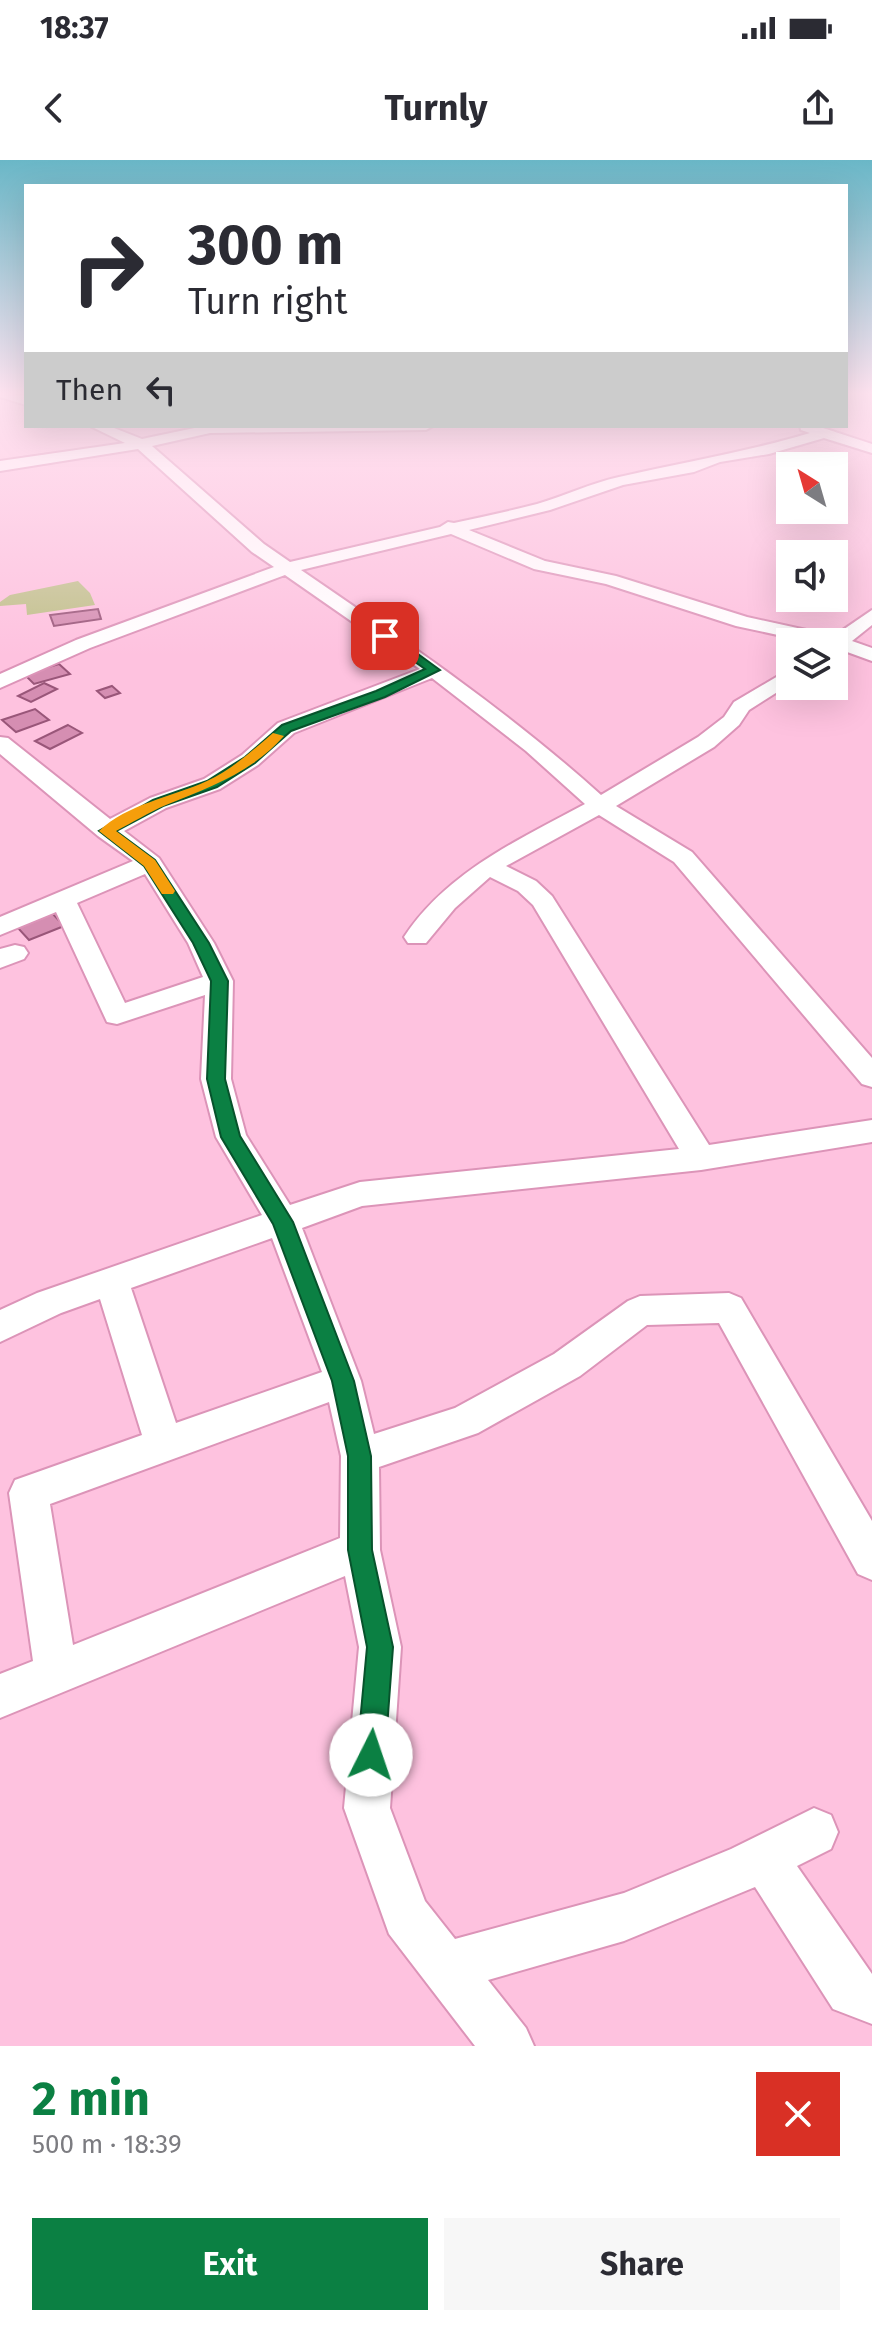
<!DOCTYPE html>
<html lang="en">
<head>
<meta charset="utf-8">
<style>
	:root { --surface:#fff; --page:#f7f7f7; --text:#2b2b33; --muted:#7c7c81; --accent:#0b8043 }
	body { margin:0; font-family:"Fira Sans",sans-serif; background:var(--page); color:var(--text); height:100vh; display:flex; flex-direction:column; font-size:30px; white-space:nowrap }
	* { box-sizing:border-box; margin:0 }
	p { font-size:26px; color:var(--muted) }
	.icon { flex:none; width:44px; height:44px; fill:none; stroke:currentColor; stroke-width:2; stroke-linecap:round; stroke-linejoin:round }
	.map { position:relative; height:1886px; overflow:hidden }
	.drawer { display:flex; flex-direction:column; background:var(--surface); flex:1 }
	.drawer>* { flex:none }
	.hud { position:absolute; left:24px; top:24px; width:824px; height:244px; border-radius:0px; box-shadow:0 8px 32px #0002; background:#fff; color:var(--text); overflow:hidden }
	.needle { width:52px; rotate:323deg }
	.controls { position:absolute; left:776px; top:292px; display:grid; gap:16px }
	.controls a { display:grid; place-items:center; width:72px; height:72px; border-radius:0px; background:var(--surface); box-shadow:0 8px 32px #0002; font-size:40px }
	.pin { position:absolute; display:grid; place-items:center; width:68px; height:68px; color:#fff; margin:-34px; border-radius:16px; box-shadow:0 4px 12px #0006 }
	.me { position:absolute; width:88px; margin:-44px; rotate:4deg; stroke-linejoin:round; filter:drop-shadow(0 0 6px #0008) }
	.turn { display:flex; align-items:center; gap:28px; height:168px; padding:0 32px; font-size:36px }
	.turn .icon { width:104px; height:104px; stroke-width:2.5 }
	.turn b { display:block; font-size:56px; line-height:68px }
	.then { display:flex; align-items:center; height:76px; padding:0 32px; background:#0003; gap:16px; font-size:30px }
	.round { display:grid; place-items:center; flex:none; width:84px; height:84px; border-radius:0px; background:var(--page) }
	.overview { display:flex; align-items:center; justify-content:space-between; height:136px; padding:0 32px }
	h1 { font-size:48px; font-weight:700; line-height:60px; color:var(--accent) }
	.action { display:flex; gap:16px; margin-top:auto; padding:16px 32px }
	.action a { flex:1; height:92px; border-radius:0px; background:var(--accent); color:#fff; font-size:32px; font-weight:700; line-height:92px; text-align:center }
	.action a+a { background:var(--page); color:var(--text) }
	.status { display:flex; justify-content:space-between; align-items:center; height:56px; padding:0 40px; background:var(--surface); direction:ltr }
	.status svg { height:22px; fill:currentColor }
	header { display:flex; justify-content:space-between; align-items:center; height:104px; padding:0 32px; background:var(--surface); font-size:36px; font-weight:700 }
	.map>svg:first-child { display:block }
</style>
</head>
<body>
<div class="status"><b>18:37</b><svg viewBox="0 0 49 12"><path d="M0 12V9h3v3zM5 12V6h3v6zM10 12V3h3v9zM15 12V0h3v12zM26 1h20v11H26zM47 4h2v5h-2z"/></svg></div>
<header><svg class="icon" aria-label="back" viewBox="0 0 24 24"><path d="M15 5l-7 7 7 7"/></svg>Turnly<svg class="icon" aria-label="share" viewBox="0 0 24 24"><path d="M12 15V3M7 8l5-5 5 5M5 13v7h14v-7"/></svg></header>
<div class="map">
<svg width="872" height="1886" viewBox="0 0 872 1886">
	<rect width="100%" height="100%" fill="#fec2df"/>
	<path fill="#bfc089" d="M78,421L90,433L95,445L27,455L26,444L0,446V442L10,435Z"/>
	<g fill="#d58eb2" stroke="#995679" stroke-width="2">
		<path d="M98,449L101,459L54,466L50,455Z"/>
		<path d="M59,504L70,514L34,524L24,514Z"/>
		<path d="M44,523L57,529L31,542L18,536Z"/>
		<path d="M112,526L120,533L105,538L97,531Z"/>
		<path d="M35,549L49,560L16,572L2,560Z"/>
		<path d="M68,565L82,573L50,589L35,581Z"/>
		<path d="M52,753L64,766L29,780L17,767Z"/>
	</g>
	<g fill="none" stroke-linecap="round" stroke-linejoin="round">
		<defs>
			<g id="minor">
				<path d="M0,232L26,236V245L0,237Z"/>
				<path d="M90,266H109L142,279L204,266H433L426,270L210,273L152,286L264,384L290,402L440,367L448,362L454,363C482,357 510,351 537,344C565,336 591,323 619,317C683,302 747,292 810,273L801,270L800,266H817L872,284V293L824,278L769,294L720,302L694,312L623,325L550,350L469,370L545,401L616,416L747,457L834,476L872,450V465L852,481L872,488V501L839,489L834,491V482H810L736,466L606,424L534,409L451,374L301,410C405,481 508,551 601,635L698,577L724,557L734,542L790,509V524L749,550L739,565L714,587L616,646L692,692L872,898V927L862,924L674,702L599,655L506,706L536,721L552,736L709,985L872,960V982L701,1010L362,1046L302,1068L361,1221L374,1274L455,1248L554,1194L628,1141L640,1136L729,1133L741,1138L872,1361V1420L858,1414L719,1163L647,1165L580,1216L478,1273L379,1307L380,1390L401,1487L390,1648L425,1741L455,1779L624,1733L731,1689L814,1648L831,1655L838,1672L831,1689L797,1706L872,1814V1864L833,1849L755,1727L624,1781L488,1820L526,1868L534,1886H475L389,1774L344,1648L359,1487L345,1416L0,1558V1514L33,1501L9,1333L15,1320L142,1275L100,1139L61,1153L0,1182V1150L37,1133L262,1055L216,977L201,919L205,835L117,864L107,862L56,752L0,775V757L133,701L98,676L0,594V577L8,578L110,659L150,638L204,619L242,595L278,563L420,509L285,415L90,488L0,528V514L76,480L274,407L252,392L138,289L0,311V301L125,283ZM432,518L526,591L585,644C518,680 447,712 404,777L408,783H426L455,748L490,717L518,731L533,745L679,989L360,1022L290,1045L246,975L231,919L233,821L214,783L159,698L124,671L166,648L220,629L258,605L294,573ZM145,714L188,783L203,817L125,843L77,743ZM272,1078L322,1212L176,1263L131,1128ZM329,1242L341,1296L340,1378L73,1485L50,1344Z"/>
				<path d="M15,785L24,787L28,793L24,799L0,808V789Z"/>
			</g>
		</defs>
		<use href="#minor" stroke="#dc94b8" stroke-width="4"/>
		<use href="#minor" fill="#fff" fill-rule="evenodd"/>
	</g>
	<linearGradient id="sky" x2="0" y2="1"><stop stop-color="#6ab7c7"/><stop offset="0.47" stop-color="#ffe4f1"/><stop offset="1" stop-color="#ffe4f1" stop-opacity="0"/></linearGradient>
	<rect width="872" height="496" fill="url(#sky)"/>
	<path fill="#0b8043" stroke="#07532c" stroke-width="2" d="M381,473H389L440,510L385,537L291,571L255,603L217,627L163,646L116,671L155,700L209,783L228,821L225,919L240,976L293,1062L354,1221L371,1296L372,1390L393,1487L385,1595L381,1604L371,1608L361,1604L357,1595L367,1487L348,1390V1296L332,1221L273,1064L221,977L207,919L211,821L193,783L144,706L99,671L153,640L207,621L245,597L282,565L376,531L425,509L381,478Z"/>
	<path fill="#f59e0b" d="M273,573L284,576C251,613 210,627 166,645C149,652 132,663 116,671L155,700L175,731L173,734H162L144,706L99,671C127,644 172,637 207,621C231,610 252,591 273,573Z"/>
</svg>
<div class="controls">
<a><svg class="needle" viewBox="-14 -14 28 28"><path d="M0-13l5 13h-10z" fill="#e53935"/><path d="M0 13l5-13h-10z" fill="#7c7c81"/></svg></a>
<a><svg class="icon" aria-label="sound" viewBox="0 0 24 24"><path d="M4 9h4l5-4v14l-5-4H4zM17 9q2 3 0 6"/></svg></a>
<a><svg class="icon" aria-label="layers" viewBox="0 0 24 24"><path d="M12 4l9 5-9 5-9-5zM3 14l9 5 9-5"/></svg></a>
</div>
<div class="pin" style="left:385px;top:476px;background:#d93025"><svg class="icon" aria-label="arrive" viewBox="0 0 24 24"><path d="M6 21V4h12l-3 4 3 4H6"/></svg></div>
<svg class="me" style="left:371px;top:1595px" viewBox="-20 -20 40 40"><circle r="19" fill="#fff"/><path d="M0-13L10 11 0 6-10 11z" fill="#0b8043"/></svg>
<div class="hud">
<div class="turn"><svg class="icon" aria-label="right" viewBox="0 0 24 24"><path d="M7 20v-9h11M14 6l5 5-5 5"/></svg><div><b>300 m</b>Turn right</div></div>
<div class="then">Then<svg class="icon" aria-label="left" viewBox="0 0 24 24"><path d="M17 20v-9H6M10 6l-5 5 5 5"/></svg></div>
</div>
</div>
<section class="drawer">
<div class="overview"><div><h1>2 min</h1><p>500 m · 18:39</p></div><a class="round" style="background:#d93025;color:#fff"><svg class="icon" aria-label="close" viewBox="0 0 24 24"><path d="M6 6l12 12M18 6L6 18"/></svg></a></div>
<div class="action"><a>Exit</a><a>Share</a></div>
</section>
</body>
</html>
